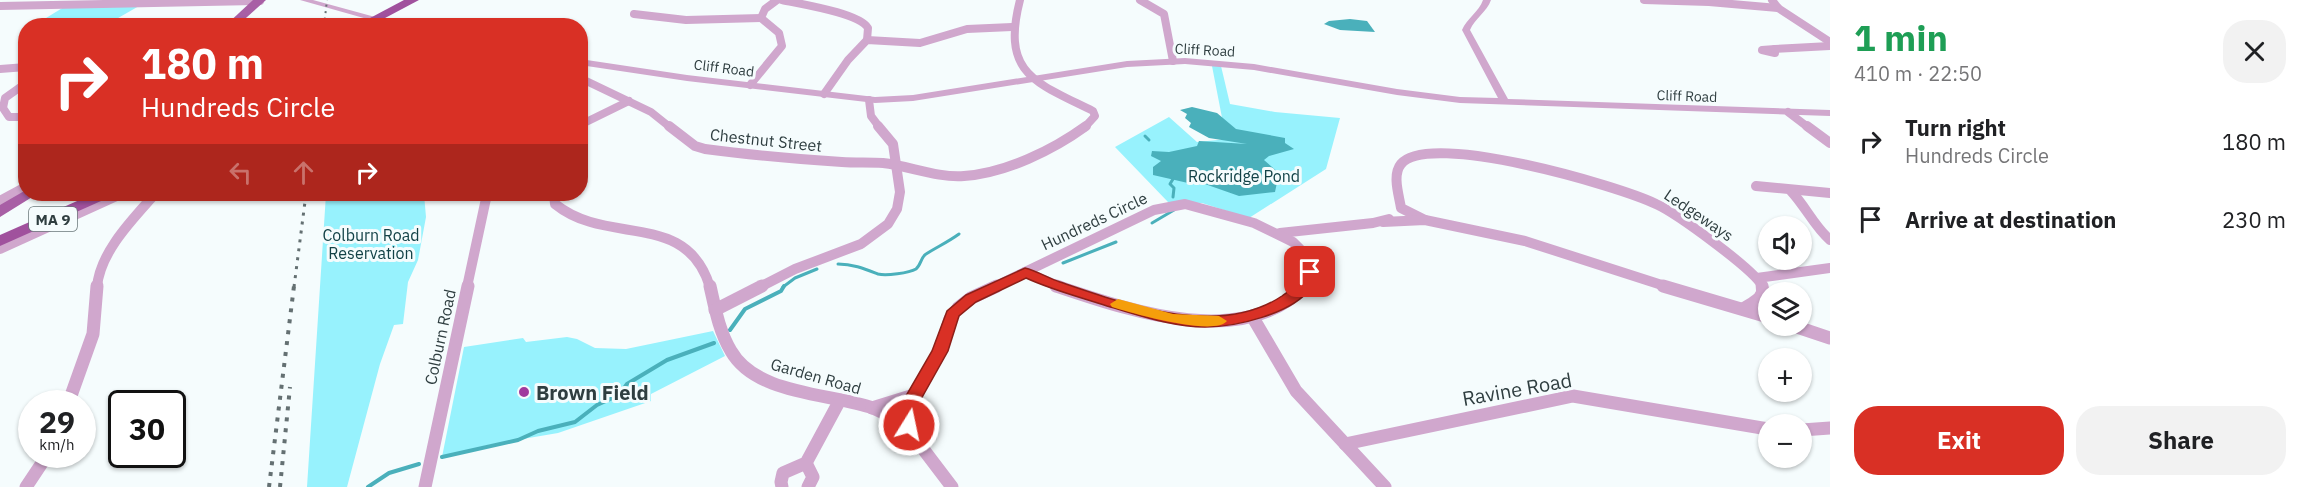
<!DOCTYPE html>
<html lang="en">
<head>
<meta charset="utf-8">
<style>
	:root { --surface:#fff; --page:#f2f2f2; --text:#202124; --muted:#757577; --accent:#d93025 }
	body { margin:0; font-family:"IBM Plex Sans",sans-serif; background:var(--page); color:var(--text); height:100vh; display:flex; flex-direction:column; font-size:22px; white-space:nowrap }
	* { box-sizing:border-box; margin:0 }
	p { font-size:20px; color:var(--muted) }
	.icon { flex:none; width:33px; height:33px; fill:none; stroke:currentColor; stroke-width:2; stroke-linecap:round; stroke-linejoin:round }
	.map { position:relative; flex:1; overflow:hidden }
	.sheet { display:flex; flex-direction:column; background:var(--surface); width:480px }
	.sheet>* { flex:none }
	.hud { position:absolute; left:18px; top:18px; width:570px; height:183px; border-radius:24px; box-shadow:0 2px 4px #0004; background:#d93025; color:#fff; overflow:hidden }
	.buttons { position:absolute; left:1758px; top:216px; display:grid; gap:12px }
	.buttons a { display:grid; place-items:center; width:54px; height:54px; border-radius:50%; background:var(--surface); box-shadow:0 2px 4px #0004; font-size:30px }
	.speed { position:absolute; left:18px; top:390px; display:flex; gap:12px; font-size:30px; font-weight:700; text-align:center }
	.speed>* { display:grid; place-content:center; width:78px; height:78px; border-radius:50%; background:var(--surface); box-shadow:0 2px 4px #0004; line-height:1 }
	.speed small { font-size:15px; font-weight:400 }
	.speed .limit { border:3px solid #111; border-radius:9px; background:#fff; color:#111 }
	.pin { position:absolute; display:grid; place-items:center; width:51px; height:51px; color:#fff; margin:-26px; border-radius:12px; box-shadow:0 3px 9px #0006 }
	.me { position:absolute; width:66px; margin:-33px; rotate:10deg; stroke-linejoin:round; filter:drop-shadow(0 0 4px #0008) }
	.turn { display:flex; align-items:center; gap:21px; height:126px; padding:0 24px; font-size:27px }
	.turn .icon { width:78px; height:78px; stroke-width:2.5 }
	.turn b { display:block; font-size:42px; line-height:51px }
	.lanes { display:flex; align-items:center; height:57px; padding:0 24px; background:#0003; justify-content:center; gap:30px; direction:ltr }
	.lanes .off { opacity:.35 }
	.round { display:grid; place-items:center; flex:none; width:63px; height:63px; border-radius:24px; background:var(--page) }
	.headline { display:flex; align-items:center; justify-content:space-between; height:102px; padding:0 24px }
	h1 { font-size:36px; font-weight:800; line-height:45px; color:#1e9e55 }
	.action { display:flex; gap:12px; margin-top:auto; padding:12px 24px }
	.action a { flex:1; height:69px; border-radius:24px; background:var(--accent); color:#fff; font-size:24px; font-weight:800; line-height:69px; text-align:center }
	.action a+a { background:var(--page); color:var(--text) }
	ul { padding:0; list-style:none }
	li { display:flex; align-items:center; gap:18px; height:78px; padding:0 24px }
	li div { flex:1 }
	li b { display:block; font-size:22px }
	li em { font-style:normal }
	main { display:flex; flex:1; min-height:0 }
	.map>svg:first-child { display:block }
</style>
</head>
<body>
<main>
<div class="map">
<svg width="1830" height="487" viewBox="0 0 1830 487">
	<rect width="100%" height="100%" fill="#f5fcfd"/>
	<g fill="#97f2fd">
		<path d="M139,6L106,25L33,26L64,7Z"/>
		<path d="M1212,66H1221L1230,104L1275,112L1340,118L1326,169L1249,218L1202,203L1168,202L1115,147L1169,117L1197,142L1250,137L1224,128Z"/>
		<path d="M326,194H424L426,217L418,260L408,282L403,324L394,325L380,364L347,487H307Z"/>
		<path d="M713,331L725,356L651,394V401L558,433L488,445L442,457L464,347L523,338L526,342L567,337L577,339L595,348L626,349Z"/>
	</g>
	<g fill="#4ab0bb">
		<path d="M1350,19L1367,21L1375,32L1340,30L1324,24L1329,21Z"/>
		<path d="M1192,107L1217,113L1236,129L1285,138V143L1294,149L1269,156L1264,160L1279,173L1275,192L1239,196L1202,183H1188L1153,175V167L1161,161L1151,156L1152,151L1169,152L1197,146L1199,141L1247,144L1209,138L1189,127L1191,123L1185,118L1187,114L1180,110Z"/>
	</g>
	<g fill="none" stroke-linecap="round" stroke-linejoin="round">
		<g stroke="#4ab0bb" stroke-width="3">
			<path d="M1145,136L1149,140"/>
			<path d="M1173,179L1170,184L1174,188L1173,197"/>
			<path d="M1152,223L1174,210"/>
			<path d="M1063,263L1116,242"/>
			<path d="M838,264C853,264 865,269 878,274C886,276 909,273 916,269C921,265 921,257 926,254C937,247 948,242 959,234"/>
			<path d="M783,287L795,278L817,269"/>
		</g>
		<g stroke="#4ab0bb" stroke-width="4">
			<path d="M730,330L745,309L781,291L784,286"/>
			<path d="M442,457L518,440L538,431L575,422L597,405L619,395L627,384L667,360L714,343"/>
			<path d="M368,487L389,473L419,464"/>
		</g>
		<g stroke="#d0a7cd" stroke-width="8">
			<path d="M782,0C800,4 859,13 868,28L867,40"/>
			<path d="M1020,0C1001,74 1035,82 1093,111L1095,116L1084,128"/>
			<path d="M1140,0L1164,14L1173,61"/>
			<path d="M1644,0L1709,2L1778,8"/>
			<path d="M1772,0L1778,8L1830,42"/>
			<path d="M0,6L260,1"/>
			<path d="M634,14L686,20L761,18"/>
			<path d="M1775,49V53L1762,50Z"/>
			<path d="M1775,49L1830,46"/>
			<path d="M0,69L26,67"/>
			<path d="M580,78L651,112L671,128"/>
			<path d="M26,83L5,98L3,108L9,117H26"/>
			<path d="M750,85L782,46L779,33L761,18L765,9L777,0"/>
			<path d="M824,94L848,60L867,40L920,43L967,29L1012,27"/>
			<path d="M869,100L871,116L880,128"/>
			<path d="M1788,112L1809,128"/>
			<path d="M580,125L629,101"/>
		</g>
		<g stroke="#d0a7cd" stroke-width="10">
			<path d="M669,126L695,146L705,149C750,155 796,159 842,162C856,163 869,162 883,163C910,166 937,178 964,176C1006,173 1053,150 1086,126"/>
			<path d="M1807,126L1830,143"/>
			<path d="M1756,186L1830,193"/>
			<path d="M1791,191C1806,207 1814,226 1830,240"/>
			<path d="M554,194L555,204C608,247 686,209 710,287"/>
			<path d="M0,201L26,187"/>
			<path d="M1425,220L1401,208C1399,195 1392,175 1401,164C1428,130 1619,186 1656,204C1676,213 1755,270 1763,287"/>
			<path d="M1383,222L1425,220L1525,241L1668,287"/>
			<path d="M1280,233L1373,223L1389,219"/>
			<path d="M0,249L121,194"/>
			<path d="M1025,272L1061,287"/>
			<path d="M1025,272L1154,210L1185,204L1254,223L1293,242L1304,253L1310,267L1309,277L1303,287"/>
			<path d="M1757,278L1830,268"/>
			<path d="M97,287C100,252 132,220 155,194"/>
			<path d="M467,287L487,194"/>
			<path d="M760,287L795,269L861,244L888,224L897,209L900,192L893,144L878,126"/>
			<path d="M994,287L1025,272"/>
		</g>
		<g stroke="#d0a7cd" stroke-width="13">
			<path d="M710,286C715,308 719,331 731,351C756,395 830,393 873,408C888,414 899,423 911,433"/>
			<path d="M1056,286C1128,310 1243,351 1305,286"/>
			<path d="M1663,286L1768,317"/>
			<path d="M1743,309C1752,303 1766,298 1762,286"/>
			<path d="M715,310L762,286"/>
			<path d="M1252,316L1296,391L1385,487"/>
			<path d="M1794,326L1830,338"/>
			<path d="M68,404L93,334L97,286"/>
			<path d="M872,408L914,395"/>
			<path d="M1802,430L1830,428"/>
			<path d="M1345,444L1573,396L1768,429"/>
			<path d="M806,463L813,477L808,487"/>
			<path d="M26,487L48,454"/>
			<path d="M425,487L468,286"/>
			<path d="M782,487L781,482L783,473L806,463L840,400"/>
			<path d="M952,487L911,433L908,416L911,401L940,351L950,319L958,308L971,298L997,286"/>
		</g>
		<g fill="#d0a7cd" fill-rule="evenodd">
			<path d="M300,0H313L408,26H392Z"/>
			<path d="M1483,0H1491C1487,12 1475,18 1470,30L1508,99L1830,110V116L1460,103L1397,95L1254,70L1185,64L1127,67L913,101L875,103L687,81L580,65V59L687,75L875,97L913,95L1127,61L1185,58L1254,64L1397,89L1460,97L1498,98L1462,30C1467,18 1479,12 1483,0Z"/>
		</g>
		<g fill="#a85fa5" fill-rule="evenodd">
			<path d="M253,0H266L237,26H225Z"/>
			<path d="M26,190V194H37L0,217V205Z"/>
		</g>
		<g fill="#a0519d" fill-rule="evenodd">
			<path d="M404,0H419L370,26H355Z"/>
			<path d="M93,194H113L110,197L0,246V235Z"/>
		</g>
		<path stroke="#647072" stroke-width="2" stroke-dasharray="2 4.5" stroke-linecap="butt" d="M324,26L327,0"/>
		<path stroke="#647072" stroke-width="3" stroke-dasharray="3 6" stroke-linecap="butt" d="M294,287L306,194"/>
		<g stroke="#647072" stroke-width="4" stroke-dasharray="4 7" stroke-linecap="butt">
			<path d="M269,487L294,286"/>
			<path d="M280,487L290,387"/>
		</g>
	</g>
	<path fill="#d93025" stroke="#8d1f18" stroke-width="1.5" d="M1025,268C1037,271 1048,278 1060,282C1125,304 1218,339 1282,296C1286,293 1293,289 1297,285C1301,281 1302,274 1305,269H1315L1317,272C1315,278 1313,284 1310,289C1291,314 1236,327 1205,327C1172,327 1139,315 1107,306C1080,297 1052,290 1026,278L976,302L959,316L948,351L920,401L915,430L909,431L903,430L899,416L903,401L932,351L947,311L966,295Z"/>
	<path fill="#f59e0b" d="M1118,299L1173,314L1219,316L1227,321C1214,337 1132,313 1112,307L1110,304Z"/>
	<circle fill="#a0399d" stroke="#f5fcfd" stroke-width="2" cx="524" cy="392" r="6"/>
	<g text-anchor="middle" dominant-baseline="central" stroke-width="6" stroke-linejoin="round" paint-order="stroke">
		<g font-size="14" fill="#2f3e40" stroke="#f5fcfd">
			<text transform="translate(1205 50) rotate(3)">Cliff Road</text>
			<text transform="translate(724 68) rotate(7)">Cliff Road</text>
			<text transform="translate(1687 96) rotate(2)">Cliff Road</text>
		</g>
		<rect fill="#f5fcfd" stroke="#6a7779" stroke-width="1.5" x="29" y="207" width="48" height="24" rx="4.5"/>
		<g font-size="15" font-weight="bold" fill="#2f3e40">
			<text x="53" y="219">MA 9</text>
		</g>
		<g font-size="16" fill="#2f3e40" stroke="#f5fcfd">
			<text transform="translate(766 140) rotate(6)">Chestnut Street</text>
			<text transform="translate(1699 215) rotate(34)">Ledgeways</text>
			<text transform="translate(1094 221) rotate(-25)">Hundreds Circle</text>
			<text transform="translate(440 337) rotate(-78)">Colburn Road</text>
			<text transform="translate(816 376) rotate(16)">Garden Road</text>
		</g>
		<g font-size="16" fill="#134247" stroke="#f5fcfd">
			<text x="1244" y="176">Rockridge Pond</text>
			<text x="371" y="235">Colburn Road<tspan x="371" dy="18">Reservation</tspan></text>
		</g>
		<g font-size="20" fill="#2f3e40" stroke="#f5fcfd">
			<text transform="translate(1517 389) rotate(-10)">Ravine Road</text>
		</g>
		<g font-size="20" font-weight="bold" fill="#2f3e40" stroke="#f5fcfd" text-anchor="start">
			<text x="536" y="392">Brown Field</text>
		</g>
	</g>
</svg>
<div class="buttons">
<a><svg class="icon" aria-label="sound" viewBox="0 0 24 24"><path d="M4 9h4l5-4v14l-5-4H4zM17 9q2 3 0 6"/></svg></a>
<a><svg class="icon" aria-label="layers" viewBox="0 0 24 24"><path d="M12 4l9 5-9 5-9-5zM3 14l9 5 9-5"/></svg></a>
<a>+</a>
<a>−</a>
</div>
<div class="speed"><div>29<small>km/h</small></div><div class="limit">30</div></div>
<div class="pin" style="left:1310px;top:272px;background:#d93025"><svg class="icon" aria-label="arrive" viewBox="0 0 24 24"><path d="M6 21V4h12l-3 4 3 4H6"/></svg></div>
<svg class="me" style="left:909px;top:425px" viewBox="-20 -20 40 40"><circle r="17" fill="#d93025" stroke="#fff" stroke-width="3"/><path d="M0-11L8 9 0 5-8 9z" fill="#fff"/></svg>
<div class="hud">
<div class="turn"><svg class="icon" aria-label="right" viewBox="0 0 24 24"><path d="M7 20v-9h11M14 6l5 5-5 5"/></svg><div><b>180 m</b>Hundreds Circle</div></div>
<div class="lanes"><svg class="icon off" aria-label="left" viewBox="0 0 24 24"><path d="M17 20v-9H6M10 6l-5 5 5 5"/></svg><svg class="icon off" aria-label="ahead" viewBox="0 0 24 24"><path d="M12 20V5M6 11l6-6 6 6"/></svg><svg class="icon" aria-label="right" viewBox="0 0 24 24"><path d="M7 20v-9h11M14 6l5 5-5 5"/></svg></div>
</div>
</div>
<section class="sheet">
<div class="headline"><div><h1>1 min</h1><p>410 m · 22:50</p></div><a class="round"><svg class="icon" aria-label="close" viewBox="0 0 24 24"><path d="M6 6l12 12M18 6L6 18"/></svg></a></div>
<ul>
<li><svg class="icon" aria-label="right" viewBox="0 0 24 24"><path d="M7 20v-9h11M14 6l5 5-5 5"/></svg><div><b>Turn right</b><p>Hundreds Circle</p></div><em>180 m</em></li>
<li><svg class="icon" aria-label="arrive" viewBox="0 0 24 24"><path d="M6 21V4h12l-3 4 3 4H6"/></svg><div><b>Arrive at destination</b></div><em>230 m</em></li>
</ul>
<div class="action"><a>Exit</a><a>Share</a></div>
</section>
</main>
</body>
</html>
